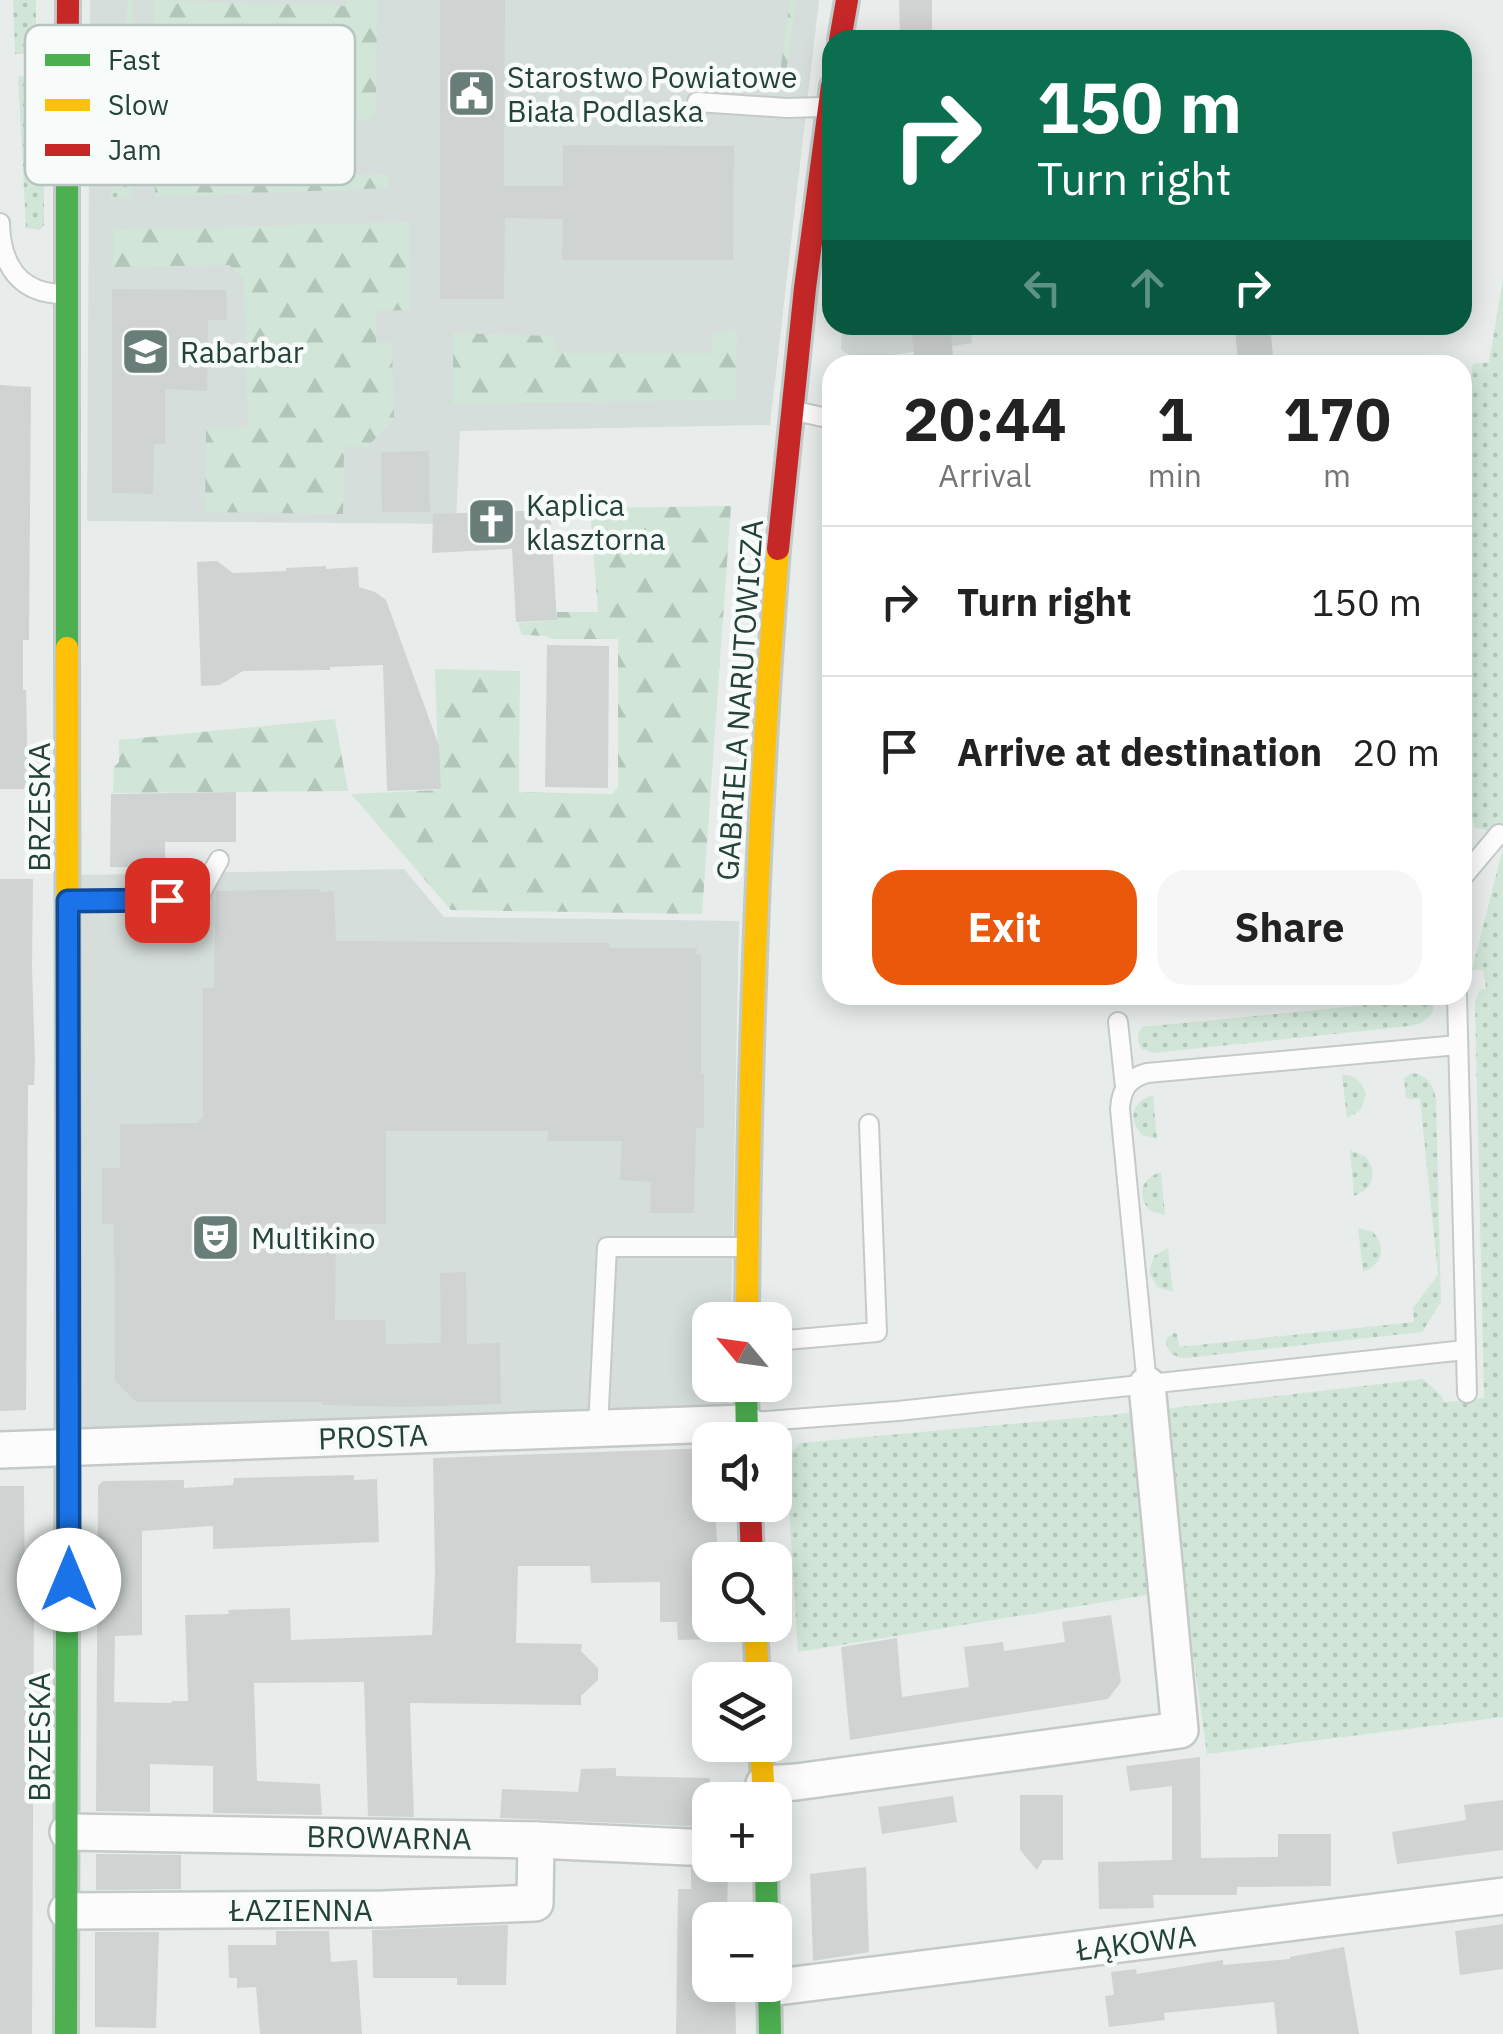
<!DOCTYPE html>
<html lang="en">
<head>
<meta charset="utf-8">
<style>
	:root { --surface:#fff; --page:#f6f6f6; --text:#222; --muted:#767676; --line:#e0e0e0; --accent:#ea580c }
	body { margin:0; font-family:"IBM Plex Sans",sans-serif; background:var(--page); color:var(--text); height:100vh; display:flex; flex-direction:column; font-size:38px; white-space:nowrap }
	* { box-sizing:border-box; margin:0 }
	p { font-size:32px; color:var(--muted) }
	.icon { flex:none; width:55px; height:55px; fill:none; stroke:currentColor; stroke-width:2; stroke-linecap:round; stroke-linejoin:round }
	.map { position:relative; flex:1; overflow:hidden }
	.details { position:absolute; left:822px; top:355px; width:650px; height:650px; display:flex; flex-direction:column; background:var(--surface); border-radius:30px; box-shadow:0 5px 25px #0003 }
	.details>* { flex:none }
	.top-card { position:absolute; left:822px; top:30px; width:650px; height:305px; border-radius:30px; box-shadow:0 5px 25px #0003; background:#0b6e4f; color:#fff; overflow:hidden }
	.needle { width:65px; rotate:299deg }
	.tools { position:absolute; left:692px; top:1302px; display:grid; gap:20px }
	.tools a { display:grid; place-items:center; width:100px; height:100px; border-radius:20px; background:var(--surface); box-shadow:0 5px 25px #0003; font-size:50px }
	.pin { position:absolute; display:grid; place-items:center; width:85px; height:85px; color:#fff; margin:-42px; border-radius:20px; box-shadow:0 5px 15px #0006 }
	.me { position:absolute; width:110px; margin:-55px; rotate:0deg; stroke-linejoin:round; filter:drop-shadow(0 0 8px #0008) }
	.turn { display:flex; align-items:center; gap:35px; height:210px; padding:0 50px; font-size:45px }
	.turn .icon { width:130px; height:130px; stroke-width:2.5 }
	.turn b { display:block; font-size:70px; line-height:85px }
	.lanes { display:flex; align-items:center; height:95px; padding:0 50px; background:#0003; justify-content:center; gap:50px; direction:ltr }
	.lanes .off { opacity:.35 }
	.eta { display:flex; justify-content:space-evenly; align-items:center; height:170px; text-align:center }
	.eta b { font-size:60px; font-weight:800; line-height:70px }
	.button { display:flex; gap:20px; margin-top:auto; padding:20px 50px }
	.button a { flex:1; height:115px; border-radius:30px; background:var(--accent); color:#fff; font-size:40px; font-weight:800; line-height:115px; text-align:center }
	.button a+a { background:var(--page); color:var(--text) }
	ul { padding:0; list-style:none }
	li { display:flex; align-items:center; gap:30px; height:150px; padding:0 50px; border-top:2px solid var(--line) }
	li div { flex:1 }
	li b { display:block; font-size:38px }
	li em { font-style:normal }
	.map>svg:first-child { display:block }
</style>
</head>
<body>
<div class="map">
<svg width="1503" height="2034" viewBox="0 0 1503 2034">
	<defs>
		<pattern id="grass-dots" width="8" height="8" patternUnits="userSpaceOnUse" patternTransform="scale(2.5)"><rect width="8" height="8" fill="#d1e6d8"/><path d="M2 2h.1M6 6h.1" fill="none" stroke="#b3c6ba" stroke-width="1.8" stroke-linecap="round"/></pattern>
		<pattern id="forest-firs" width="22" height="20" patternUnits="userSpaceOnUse" patternTransform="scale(2.5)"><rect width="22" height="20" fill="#d1e6d8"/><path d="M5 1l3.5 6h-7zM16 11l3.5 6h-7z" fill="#b3c6ba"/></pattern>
	</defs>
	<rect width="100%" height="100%" fill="#e8edeb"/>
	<g fill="#d6dedb">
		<path d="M90,0H819L770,425L460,431L456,524L87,521Z"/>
		<path d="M842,325H971L972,343L859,360L841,350Z"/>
		<path d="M404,869L444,917L739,921L731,1320H710V1385H730L729,1412L81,1434L77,875Z"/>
	</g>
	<g fill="url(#grass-dots)">
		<path d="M13,0H36V54H15Z"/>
		<path d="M127,0H132L133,102H113L111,24H127Z"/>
		<path d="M18,76L44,78V225L40,230L26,228Z"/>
		<path d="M111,124H132V198L111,199Z"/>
		<path d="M1503,279V835L1474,827L1463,774V428L1473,364L1489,362Z"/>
		<path d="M1503,848V1717L1207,1754L1184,1589L798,1652L786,1459L800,1443L1111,1415L1423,1379L1443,1397V1402L1484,1398L1475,1002L1480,990L1486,988L1483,970H1472Z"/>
		<path d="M1426,999L1434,1002L1432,1014L1421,1023L1410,1026L1153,1053L1142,1049C1137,1042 1136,1033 1143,1027Z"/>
		<path d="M1412,1073C1427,1075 1434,1084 1436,1100L1441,1302L1422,1332L1185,1358C1172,1357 1166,1351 1166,1339L1174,1333L1177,1334L1179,1347L1414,1322L1413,1308L1438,1275L1420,1099H1410L1406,1097L1404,1078Z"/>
		<path d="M1342,1075C1355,1074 1362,1082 1366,1094L1361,1110L1347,1118Z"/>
		<path d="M1153,1095L1157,1139L1142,1135C1127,1119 1132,1101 1153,1095Z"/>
		<path d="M1350,1150L1366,1157C1378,1173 1373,1189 1354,1196Z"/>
		<path d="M1161,1172L1165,1215L1150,1211C1136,1195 1141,1178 1161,1172Z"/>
		<path d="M1358,1228L1373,1232C1387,1248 1382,1265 1363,1272Z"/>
		<path d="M1168,1248L1173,1292L1157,1287L1149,1272L1154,1256Z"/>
	</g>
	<g fill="url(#forest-firs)">
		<path d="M154,0L346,6L347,0H377L376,111L371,118L363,121L351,113L350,70L292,72L293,177L388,174V188L155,197L154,120L202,119C210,145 233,146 253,132C263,109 255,88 228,85L207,97L203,109L154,108L152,63Z"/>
		<path d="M790,0H796L785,80H779Z"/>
		<path d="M409,222L410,310L376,311V343H392L394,419L367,447H344L343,514L205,512L206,427H248L244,279L229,265L113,267V230Z"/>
		<path d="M737,330L736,400L453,403V333L552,336L559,353H712L713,332Z"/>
		<path d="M731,506L702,914L451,910L351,794L439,790L435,669L520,671L519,792L612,794L618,787V639H553L546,636L522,635L518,623L557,620V612H598L590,508Z"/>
		<path d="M335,719L348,791L113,793L114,767L119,762V740Z"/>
	</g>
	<g fill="#cfd4d2">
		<path d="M440,0H505L504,186H563V145L734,146L733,260H562L563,219L505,218L504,299H440Z"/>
		<path d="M899,0H932V34L900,38Z"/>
		<path d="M112,289L226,290L227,320H208L207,391L165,389V444H154L153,494L112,493Z"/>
		<path d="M911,325H950L954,365H915Z"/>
		<path d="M1235,325H1270L1274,365H1238Z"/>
		<path d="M0,385L31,387L29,640H23V690H26L28,789H0Z"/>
		<path d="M429,451L430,512H382L381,452Z"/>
		<path d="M550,510L557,620L516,622L512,549L432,553L433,514Z"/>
		<path d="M217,561L233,573L286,571V568L326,566V569L358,567L359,587L375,592L386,600L439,746L441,789L387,791L383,665L330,667V670L243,671L220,685L201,686L197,562Z"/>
		<path d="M547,645L609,646L608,788L545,787Z"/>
		<path d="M236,792V842H165V868L110,867L111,794Z"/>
		<path d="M0,879H33L32,967L35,1062L34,1085H28L26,1410L0,1411Z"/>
		<path d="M318,889L321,892L334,891L336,941L609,943V948H697L696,954H701V1074H704V1128H696L694,1213H650L651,1182L620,1180L622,1141H547L548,1131H386V1224H336L335,1320H385L386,1344L441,1343L440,1273L466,1272L467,1344L500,1343L501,1404L407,1407L322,1405V1402H136L115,1381L114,1224H102V1168H120V1124L199,1123V1119H203V988H214L216,891Z"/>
		<path d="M710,1448V1505H715L718,1559L710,1560V1639L678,1640L677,1622H660V1582L591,1583L590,1566H518L516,1643L582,1644L581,1651L598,1668V1680L581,1696V1705L410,1703L414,1817L368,1816L364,1682L254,1683L257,1781L320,1784L322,1815L213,1813V1766L150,1764V1812L96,1811L98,1486L103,1481L184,1480V1488L233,1485L234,1478L354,1475V1480L377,1479L379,1542L213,1549V1526L142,1531V1635L115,1636L114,1702L171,1703L172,1701H188L185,1615L229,1614L228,1610L290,1608L291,1640L432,1635L435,1573L433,1458Z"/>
		<path d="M0,1486H24L25,1609H34L32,2034H0Z"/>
		<path d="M1111,1615L1121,1682L1108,1699L850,1740L841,1647L897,1638L902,1697L969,1687L964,1647L1003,1642L1004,1651L1065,1642L1062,1622Z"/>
		<path d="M1200,1757L1201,1858L1278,1857V1834H1331V1886L1237,1887V1895H1153L1154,1908L1099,1909L1098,1862L1172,1860V1786L1130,1791L1126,1766Z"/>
		<path d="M616,1768V1776L710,1778V1827L500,1818L502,1789L578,1792L581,1769Z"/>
		<path d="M1020,1795H1063V1860H1043L1037,1870L1020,1850Z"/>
		<path d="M953,1796L957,1822L882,1834L878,1807Z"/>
		<path d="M1503,1800V1850L1397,1864L1392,1832L1466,1820L1464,1805Z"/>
		<path d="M96,1854L181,1855V1889L96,1890Z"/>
		<path d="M722,1865H728L727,1920H710V1985H735L736,2034H676L678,1889H691V1868L710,1869Z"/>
		<path d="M866,1867L869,1952L813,1961L810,1874Z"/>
		<path d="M1503,1924V1969L1460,1975L1455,1931Z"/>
		<path d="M508,1925L506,1985H457V1978H373L372,1930Z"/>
		<path d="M276,1931H329L331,1962L357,1960L362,2034H260L256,1987L237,1988V1978H229L228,1945H276Z"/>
		<path d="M95,1932H159L156,2028L95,2027Z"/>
		<path d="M1344,1947L1359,2034H1277L1274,2002L1164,2013L1165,2020L1109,2027L1105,1996L1114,1995L1111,1972L1136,1969L1137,1974L1223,1960V1965L1290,1959V1957Z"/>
	</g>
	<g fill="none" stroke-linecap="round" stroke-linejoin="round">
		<defs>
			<g id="lane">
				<path d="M697,102L787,108L823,107"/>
				<path d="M0,223C1,265 19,294 64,294"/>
				<path d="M795,411L832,419"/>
				<path d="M1462,878L1499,834"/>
				<path d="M69,901L197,900L219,860"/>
				<path d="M1457,995L1467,1393"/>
				<path d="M1118,1022L1125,1087"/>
				<path d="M775,1341L877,1332L869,1124"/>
				<path d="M1147,1385L1120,1109C1121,1090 1128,1078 1147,1073L1458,1045"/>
				<path d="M752,1422L898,1411L1465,1350"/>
				<path d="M598,1427L607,1247H746"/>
			</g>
			<g id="street">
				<path d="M0,1450L746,1423"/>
				<path d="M764,1784L796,1782L1180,1730L1147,1385"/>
				<path d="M68,1832L536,1840L710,1848"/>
				<path d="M67,1911L383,1909L535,1903L536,1840"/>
				<path d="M769,1988L1503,1896"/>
			</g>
			<g id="fast">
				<path d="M67,648V165"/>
				<path d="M746,1385L747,1440"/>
				<path d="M766,1865L767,1920"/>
				<path d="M769,1985L770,2034"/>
				<path d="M66,2034L68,1191"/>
			</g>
			<g id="slow">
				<path d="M67,648L68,1191"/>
				<path d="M747,1320C749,1062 758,806 778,549"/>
				<path d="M755,1625L758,1680"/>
				<path d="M761,1745L764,1800"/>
			</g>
			<g id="jam">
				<path d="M840,40L847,0"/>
				<path d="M67,165L68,0"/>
				<path d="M778,549L805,288L832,86"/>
				<path d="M750,1505L752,1560"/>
			</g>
		</defs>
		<use href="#lane" stroke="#c5cac8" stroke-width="22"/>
		<use href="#street" stroke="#c5cac8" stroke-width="40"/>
		<use href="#fast" stroke="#c3cbc8" stroke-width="28"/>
		<use href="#slow" stroke="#c3cbc8" stroke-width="28"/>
		<use href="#jam" stroke="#c3cbc8" stroke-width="28"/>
		<use href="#lane" stroke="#fcfcfc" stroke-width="18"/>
		<use href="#street" stroke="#fcfcfc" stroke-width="35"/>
		<use href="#fast" stroke="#4caf50" stroke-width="22"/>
		<use href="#slow" stroke="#ffc107" stroke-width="22"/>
		<use href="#jam" stroke="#c62828" stroke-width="22"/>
	</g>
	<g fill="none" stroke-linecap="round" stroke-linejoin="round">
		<defs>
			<path id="route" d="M69,1580L68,901L167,900"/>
		</defs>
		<use href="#route" stroke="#114b97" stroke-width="25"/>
		<use href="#route" stroke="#1a73e8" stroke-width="18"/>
	</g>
	<defs>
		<symbol id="civic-square" viewBox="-11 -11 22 22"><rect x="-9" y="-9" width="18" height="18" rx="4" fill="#697e78" stroke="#f7fbf9"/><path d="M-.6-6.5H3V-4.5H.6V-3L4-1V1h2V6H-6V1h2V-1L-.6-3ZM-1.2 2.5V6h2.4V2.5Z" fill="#fff"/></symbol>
		<symbol id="school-square" viewBox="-11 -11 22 22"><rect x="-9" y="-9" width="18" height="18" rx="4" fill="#697e78" stroke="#f7fbf9"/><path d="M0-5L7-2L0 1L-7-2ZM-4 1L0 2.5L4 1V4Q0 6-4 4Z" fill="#fff"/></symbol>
		<symbol id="church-square" viewBox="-11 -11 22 22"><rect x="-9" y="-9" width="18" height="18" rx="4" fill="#697e78" stroke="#f7fbf9"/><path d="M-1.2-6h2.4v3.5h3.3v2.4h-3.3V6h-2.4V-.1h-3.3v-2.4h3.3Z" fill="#fff"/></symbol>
		<symbol id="theatre-square" viewBox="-11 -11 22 22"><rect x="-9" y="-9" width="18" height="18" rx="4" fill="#697e78" stroke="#f7fbf9"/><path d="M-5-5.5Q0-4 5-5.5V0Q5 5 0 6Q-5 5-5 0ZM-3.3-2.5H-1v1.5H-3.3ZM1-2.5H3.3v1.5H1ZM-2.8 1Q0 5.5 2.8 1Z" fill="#fff"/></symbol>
	</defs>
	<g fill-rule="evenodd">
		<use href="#civic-square" x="444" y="66" width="55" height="55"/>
		<use href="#school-square" x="118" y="324" width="55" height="55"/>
		<use href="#church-square" x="464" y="494" width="55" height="55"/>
		<use href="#theatre-square" x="188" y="1210" width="55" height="55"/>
	</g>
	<g text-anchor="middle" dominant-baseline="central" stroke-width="9" stroke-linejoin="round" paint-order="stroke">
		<g font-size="30" fill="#24423a" stroke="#f7fbf9" text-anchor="start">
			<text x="507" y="76">Starostwo Powiatowe<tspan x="507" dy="34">Biała Podlaska</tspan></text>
			<text x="180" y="351">Rabarbar</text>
			<text x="526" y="504">Kaplica<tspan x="526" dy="34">klasztorna</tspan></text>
			<text x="251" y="1237">Multikino</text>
		</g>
		<g font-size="30" fill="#24423a" stroke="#f7fbf9">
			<text transform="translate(739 700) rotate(-86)">GABRIELA NARUTOWICZA</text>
			<text transform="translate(38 807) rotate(-90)">BRZESKA</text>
			<text transform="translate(373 1436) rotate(-2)">PROSTA</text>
			<text transform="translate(38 1737) rotate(-90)">BRZESKA</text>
			<text transform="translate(389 1837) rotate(1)">BROWARNA</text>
			<text x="301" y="1909">ŁAZIENNA</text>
			<text transform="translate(1136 1942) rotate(-7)">ŁĄKOWA</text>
		</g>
	</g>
	<rect x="25" y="25" width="330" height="160" rx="15" fill="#f7fbf9" stroke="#b8c4c0" stroke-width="2.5"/>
	<rect x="45" y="54" width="45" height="12" fill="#4caf50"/>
	<rect x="45" y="99" width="45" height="12" fill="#ffc107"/>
	<rect x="45" y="144" width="45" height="12" fill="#c62828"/>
	<g font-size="28" fill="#24423a">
		<text x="108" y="70">Fast</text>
		<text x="108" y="115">Slow</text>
		<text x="108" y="160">Jam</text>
	</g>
</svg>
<div class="tools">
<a><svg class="needle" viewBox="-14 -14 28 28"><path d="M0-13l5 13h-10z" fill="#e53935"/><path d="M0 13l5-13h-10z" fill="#767676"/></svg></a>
<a><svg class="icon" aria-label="sound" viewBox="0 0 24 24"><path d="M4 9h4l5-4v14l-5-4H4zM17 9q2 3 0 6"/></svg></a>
<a><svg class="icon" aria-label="search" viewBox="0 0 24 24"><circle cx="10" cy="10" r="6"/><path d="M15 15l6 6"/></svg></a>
<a><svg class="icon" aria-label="layers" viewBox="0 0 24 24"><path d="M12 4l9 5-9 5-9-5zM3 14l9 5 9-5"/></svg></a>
<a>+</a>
<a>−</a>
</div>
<div class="pin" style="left:167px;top:900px;background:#d93025"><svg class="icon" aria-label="arrive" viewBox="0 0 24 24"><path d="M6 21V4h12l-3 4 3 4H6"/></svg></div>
<svg class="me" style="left:69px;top:1580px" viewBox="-20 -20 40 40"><circle r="19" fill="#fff"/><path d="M0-13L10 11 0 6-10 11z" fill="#1a73e8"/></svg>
<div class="top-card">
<div class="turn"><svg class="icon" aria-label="right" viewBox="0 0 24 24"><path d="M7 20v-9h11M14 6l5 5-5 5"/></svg><div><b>150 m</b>Turn right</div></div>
<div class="lanes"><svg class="icon off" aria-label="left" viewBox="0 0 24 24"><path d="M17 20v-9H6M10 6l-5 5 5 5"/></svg><svg class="icon off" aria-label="ahead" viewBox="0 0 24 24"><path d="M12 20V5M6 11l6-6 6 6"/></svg><svg class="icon" aria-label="right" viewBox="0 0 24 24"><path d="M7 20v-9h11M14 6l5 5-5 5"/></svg></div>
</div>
<section class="details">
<div class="eta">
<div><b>20:44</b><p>Arrival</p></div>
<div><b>1</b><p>min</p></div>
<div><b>170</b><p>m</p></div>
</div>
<ul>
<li><svg class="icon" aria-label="right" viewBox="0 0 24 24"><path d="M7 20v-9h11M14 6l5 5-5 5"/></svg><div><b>Turn right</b></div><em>150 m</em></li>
<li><svg class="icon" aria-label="arrive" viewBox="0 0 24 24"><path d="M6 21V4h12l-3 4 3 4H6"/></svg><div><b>Arrive at destination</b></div><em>20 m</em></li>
</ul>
<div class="button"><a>Exit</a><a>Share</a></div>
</section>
</div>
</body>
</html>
